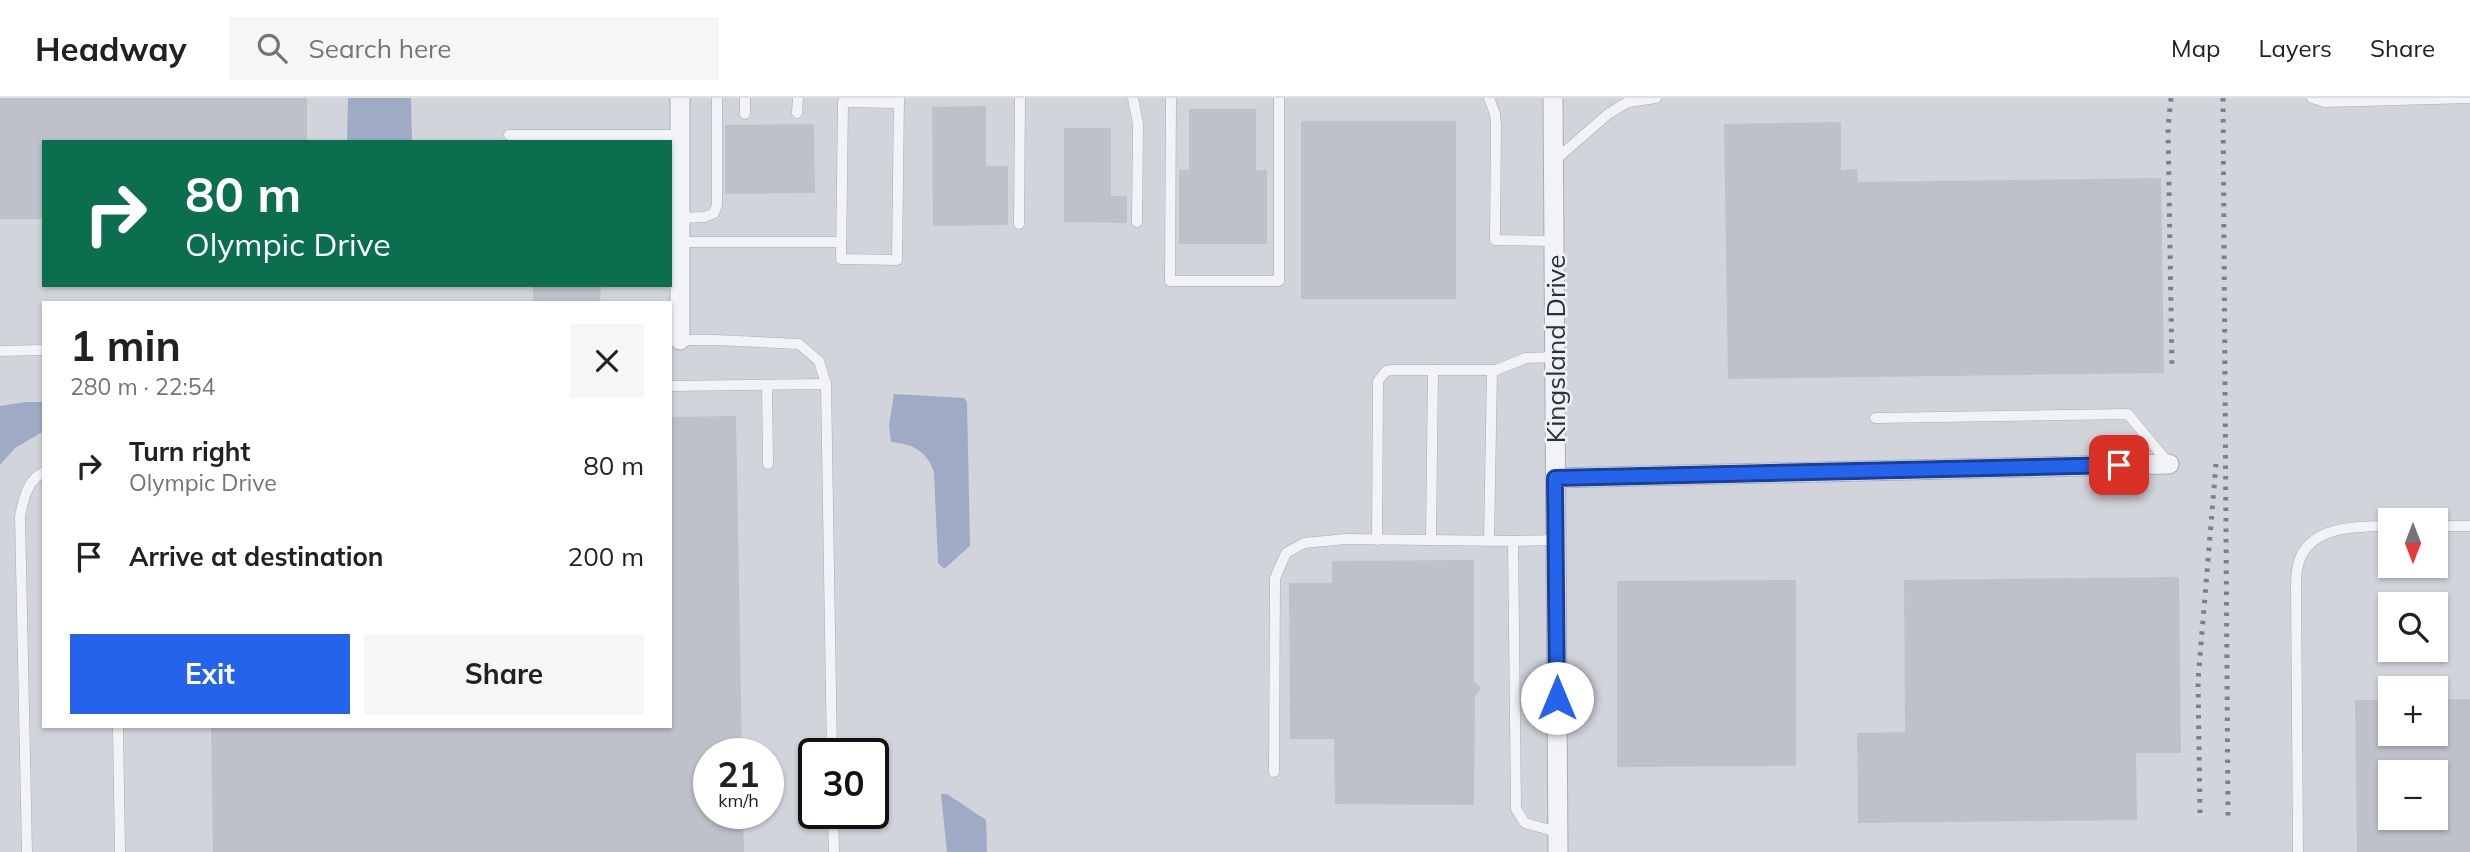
<!DOCTYPE html>
<html lang="en">
<head>
<meta charset="utf-8">
<style>
	:root { --surface:#fff; --page:#f6f6f6; --text:#202124; --muted:#757577; --line:#e0e0e0; --accent:#2563eb }
	body { margin:0; font-family:Mulish,sans-serif; background:var(--page); color:var(--text); height:100vh; display:flex; flex-direction:column; font-size:26px; white-space:nowrap }
	* { box-sizing:border-box; margin:0 }
	p { font-size:23px; color:var(--muted) }
	.icon { flex:none; width:38px; height:38px; fill:none; stroke:currentColor; stroke-width:2; stroke-linecap:round; stroke-linejoin:round }
	.map { position:relative; flex:1; overflow:hidden }
	.details { position:absolute; left:42px; top:203px; width:630px; height:427px; display:flex; flex-direction:column; background:var(--surface); border-radius:0px; box-shadow:0 2px 5px #0004 }
	.details>* { flex:none }
	.banner { position:absolute; left:42px; top:42px; width:630px; height:147px; border-radius:0px; box-shadow:0 2px 5px #0004; background:#0b6e4f; color:#fff; overflow:hidden }
	.needle { width:46px; rotate:180deg }
	.controls { position:absolute; left:2378px; top:410px; display:grid; gap:14px }
	.controls a { display:grid; place-items:center; width:70px; height:70px; border-radius:0px; background:var(--surface); box-shadow:0 2px 5px #0004; font-size:35px }
	.speed { position:absolute; left:693px; top:640px; display:flex; gap:14px; font-size:35px; font-weight:700; text-align:center }
	.speed>* { display:grid; place-content:center; width:91px; height:91px; border-radius:50%; background:var(--surface); box-shadow:0 2px 5px #0004; line-height:1 }
	.speed small { font-size:18px; font-weight:400 }
	.speed .limit { border:4px solid #111; border-radius:10px; background:#fff; color:#111 }
	.pin { position:absolute; display:grid; place-items:center; width:60px; height:60px; color:#fff; margin:-30px; border-radius:14px; box-shadow:0 4px 10px #0006 }
	.me { position:absolute; width:77px; margin:-38px; rotate:0deg; stroke-linejoin:round; filter:drop-shadow(0 0 5px #0008) }
	.turn { display:flex; align-items:center; gap:24px; height:147px; padding:0 28px; font-size:32px }
	.turn .icon { width:91px; height:91px; stroke-width:2.5 }
	.turn b { display:block; font-size:49px; line-height:60px }
	.round { display:grid; place-items:center; flex:none; width:74px; height:74px; border-radius:0px; background:var(--page) }
	.head { display:flex; align-items:center; justify-content:space-between; height:119px; padding:0 28px }
	h1 { font-size:42px; font-weight:700; line-height:52px }
	.primary-button { display:flex; gap:14px; margin-top:auto; padding:14px 28px }
	.primary-button a { flex:1; height:80px; border-radius:0px; background:var(--accent); color:#fff; font-size:28px; font-weight:700; line-height:80px; text-align:center }
	.primary-button a+a { background:var(--page); color:var(--text) }
	ul { padding:0; list-style:none }
	li { display:flex; align-items:center; gap:21px; height:91px; padding:0 28px }
	li div { flex:1 }
	li b { display:block; font-size:26px }
	li em { font-style:normal }
	header { display:flex; align-items:center; gap:42px; box-sizing:border-box; height:98px; padding:0 35px; background:var(--surface); border-bottom:2px solid var(--line) }
	header strong { font-size:33px }
	nav { display:flex; gap:38px; margin-inline-start:auto; font-size:24px }
	.search { width:490px; height:63px; background:var(--page); display:flex; align-items:center; gap:18px; box-sizing:border-box; padding:0 24px; border-radius:0px; color:var(--muted); font-size:26px }
	.map>svg:first-child { display:block }
</style>
</head>
<body>
<header>
<strong>Headway</strong>
<div class="search"><svg class="icon" aria-label="search" viewBox="0 0 24 24"><circle cx="10" cy="10" r="6"/><path d="M15 15l6 6"/></svg>Search here</div>
<nav><a>Map</a><a>Layers</a><a>Share</a></nav>
</header>
<div class="map">
<svg width="2470" height="754" viewBox="0 0 2470 754">
	<rect width="100%" height="100%" fill="#e0e2e8"/>
	<path fill="#d2d4dc" fill-rule="evenodd" d="M0,0H2470V754H0ZM44,44H670V187H44ZM44,205H670V628H44ZM2390,422H2436V467H2390ZM2390,506H2436V551H2390ZM2390,590H2436V635H2390ZM709,656H768V716H709ZM814,656H873V716H814ZM2390,674H2436V719H2390Z"/>
	<g fill="#9faac4">
		<path d="M348,0H411L412,44H347Z"/>
		<path d="M894,296L964,300L967,304L970,448L944,471L938,465L934,374C927,353 913,346 891,344L889,327Z"/>
		<path d="M26,304H44V333L15,350L0,367V308Z"/>
		<path d="M941,696H947L986,722L987,754H947Z"/>
	</g>
	<g fill="#bec0ca" fill-rule="evenodd">
		<path d="M0,0H307V44H44V121H0Z"/>
		<path d="M986,8V68H1008V127L933,128L932,9Z"/>
		<path d="M1189,11H1256V72H1267V146H1179V72H1189Z"/>
		<rect x="1301" y="23" width="155" height="178"/>
		<path d="M1841,24V72L1857,71L1858,84L2161,80L2164,275L1728,281L1724,26Z"/>
		<path d="M814,26L815,95L725,96V27Z"/>
		<path d="M1064,30H1111V98H1127V125L1064,124Z"/>
		<path d="M533,187H601L600,205H533Z"/>
		<path d="M736,318L742,656H709V716H743L744,754H213L211,628H670V319Z"/>
		<path d="M1474,462V584L1481,590L1475,598L1474,707L1335,706L1334,641H1290L1289,485H1332V463Z"/>
		<path d="M2179,479L2181,655H2136L2137,722L1858,725L1857,635L1905,634L1904,482Z"/>
		<path d="M1796,482V668L1617,669V483Z"/>
		<path d="M2436,601H2470V754H2357L2355,602H2390V635H2436ZM2390,674H2436V719H2390Z"/>
	</g>
	<g fill="none" stroke-linecap="round" stroke-linejoin="round">
		<defs>
			<g id="service">
				<path d="M745,0V16"/>
				<path d="M1133,0L1138,26L1137,124"/>
				<path d="M1171,0L1170,183H1279V0"/>
				<path d="M1489,0L1495,16L1496,27L1495,142L1554,143"/>
				<path d="M2312,0L2325,4L2470,0"/>
				<path d="M899,5L843,4L841,161L897,162L899,0"/>
				<path d="M797,15L798,0"/>
				<path d="M509,37H680"/>
				<path d="M1554,63L1608,16L1628,4L1656,0"/>
				<path d="M680,120L705,119L714,115L717,107V0"/>
				<path d="M1019,126L1020,0"/>
				<path d="M680,144H841"/>
				<path d="M670,242H716L799,246L819,263L826,286L832,656"/>
				<path d="M0,253L44,252"/>
				<path d="M767,287L768,366"/>
				<path d="M670,288L826,286"/>
				<path d="M1875,320L2128,316L2169,366"/>
				<path d="M2436,428H2470"/>
				<path d="M1377,442L1378,283L1386,273L1392,272H1496L1526,260L1555,259"/>
				<path d="M1431,442L1433,272"/>
				<path d="M1489,443L1492,272"/>
				<path d="M1513,443L1556,442"/>
				<path d="M118,628L120,754"/>
				<path d="M1274,674L1275,480L1286,455L1304,445L1346,441L1513,443L1516,711L1525,725L1558,734"/>
				<path d="M833,716L834,754"/>
				<path d="M27,754L20,418C24,400 27,382 44,374"/>
				<path d="M2298,754L2296,489C2296,482 2296,474 2298,467C2307,427 2359,428 2390,428"/>
			</g>
			<g id="minor">
				<path d="M680,0V242"/>
				<path d="M1553,0L1558,754"/>
				<path d="M1555,380L2169,366"/>
			</g>
		</defs>
		<use href="#service" stroke="#a9acb5" stroke-width="11"/>
		<use href="#minor" stroke="#a9acb5" stroke-width="21"/>
		<use href="#service" stroke="#f2f3f6" stroke-width="10"/>
		<use href="#minor" stroke="#f2f3f6" stroke-width="19"/>
		<g stroke="#7b7f90" stroke-width="5" stroke-dasharray="3.5 7" stroke-linecap="butt">
			<path d="M2171,0L2168,31L2172,270"/>
			<path d="M2223,0L2228,719"/>
			<path d="M2200,715L2198,582L2216,366"/>
		</g>
	</g>
	<g fill="none" stroke-linecap="round" stroke-linejoin="round">
		<defs>
			<path id="route" d="M1557,600L1555,380L2119,367"/>
		</defs>
		<use href="#route" stroke="#184099" stroke-width="18"/>
		<use href="#route" stroke="#2563eb" stroke-width="12"/>
	</g>
	<g text-anchor="middle" dominant-baseline="central" stroke-width="5" stroke-linejoin="round" paint-order="stroke">
		<g font-size="26" fill="#2a2e3d" stroke="#eff1f5">
			<text transform="translate(1555 251) rotate(-90)">Kingsland Drive</text>
		</g>
	</g>
</svg>
<div class="controls">
<a><svg class="needle" viewBox="-14 -14 28 28"><path d="M0-13l5 13h-10z" fill="#e53935"/><path d="M0 13l5-13h-10z" fill="#757577"/></svg></a>
<a><svg class="icon" aria-label="search" viewBox="0 0 24 24"><circle cx="10" cy="10" r="6"/><path d="M15 15l6 6"/></svg></a>
<a>+</a>
<a>−</a>
</div>
<div class="speed"><div>21<small>km/h</small></div><div class="limit">30</div></div>
<div class="pin" style="left:2119px;top:367px;background:#d93025"><svg class="icon" aria-label="arrive" viewBox="0 0 24 24"><path d="M6 21V4h12l-3 4 3 4H6"/></svg></div>
<svg class="me" style="left:1557px;top:600px" viewBox="-20 -20 40 40"><circle r="19" fill="#fff"/><path d="M0-13L10 11 0 6-10 11z" fill="#2563eb"/></svg>
<div class="banner">
<div class="turn"><svg class="icon" aria-label="right" viewBox="0 0 24 24"><path d="M7 20v-9h11M14 6l5 5-5 5"/></svg><div><b>80 m</b>Olympic Drive</div></div>
</div>
<section class="details">
<div class="head"><div><h1>1 min</h1><p>280 m · 22:54</p></div><a class="round"><svg class="icon" aria-label="close" viewBox="0 0 24 24"><path d="M6 6l12 12M18 6L6 18"/></svg></a></div>
<ul>
<li><svg class="icon" aria-label="right" viewBox="0 0 24 24"><path d="M7 20v-9h11M14 6l5 5-5 5"/></svg><div><b>Turn right</b><p>Olympic Drive</p></div><em>80 m</em></li>
<li><svg class="icon" aria-label="arrive" viewBox="0 0 24 24"><path d="M6 21V4h12l-3 4 3 4H6"/></svg><div><b>Arrive at destination</b></div><em>200 m</em></li>
</ul>
<div class="primary-button"><a>Exit</a><a>Share</a></div>
</section>
</div>
</body>
</html>
